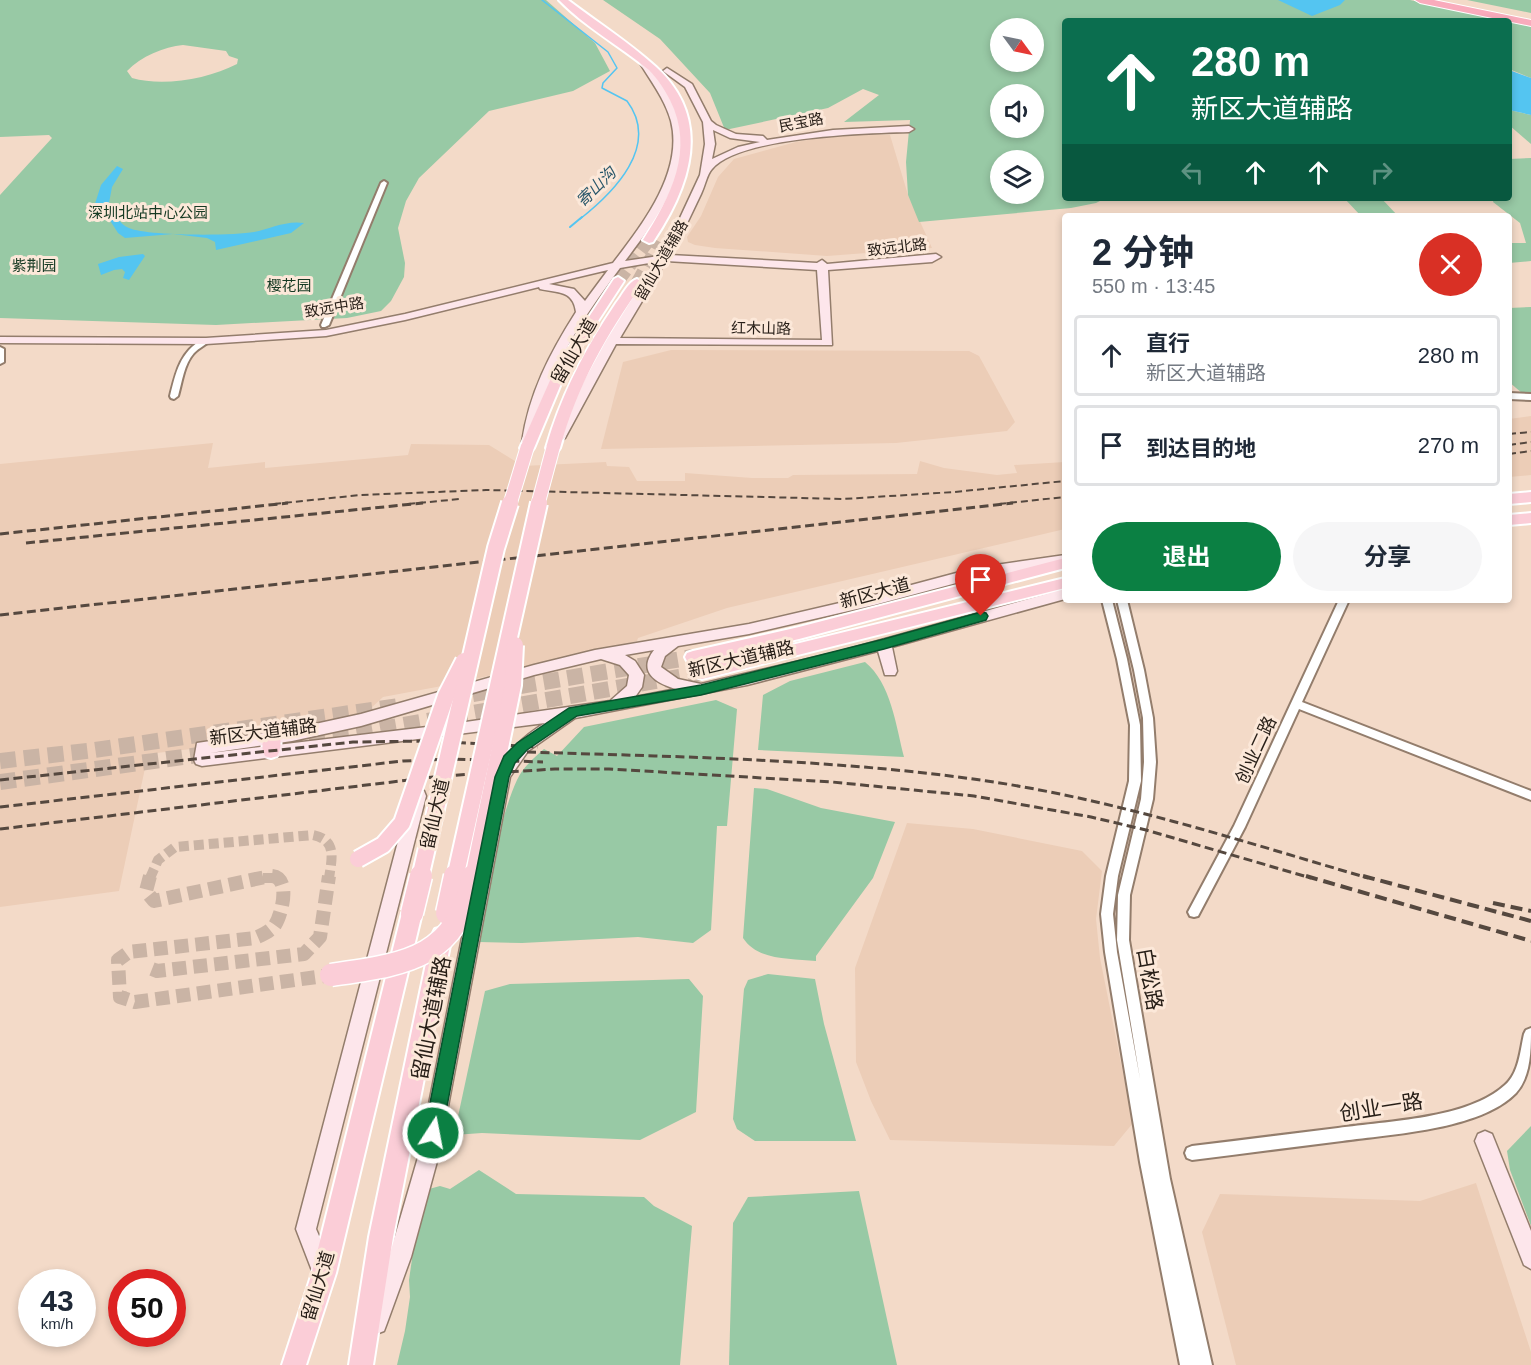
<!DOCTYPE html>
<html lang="zh">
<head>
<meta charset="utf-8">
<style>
	:root { --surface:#fff; --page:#f6f6f7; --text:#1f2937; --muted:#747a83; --line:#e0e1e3; --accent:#0b8043 }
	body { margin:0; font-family:Helvetica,"Noto Sans SC",sans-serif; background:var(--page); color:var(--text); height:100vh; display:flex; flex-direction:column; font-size:22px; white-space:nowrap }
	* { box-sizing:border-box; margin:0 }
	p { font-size:20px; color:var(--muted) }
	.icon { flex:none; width:33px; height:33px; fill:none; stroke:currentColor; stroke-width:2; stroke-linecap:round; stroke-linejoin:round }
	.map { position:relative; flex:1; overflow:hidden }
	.details { position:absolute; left:1062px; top:213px; width:450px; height:390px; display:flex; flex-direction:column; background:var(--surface); border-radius:6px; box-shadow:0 3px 9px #0003 }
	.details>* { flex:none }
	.guide { position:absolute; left:1062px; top:18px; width:450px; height:183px; border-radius:6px; box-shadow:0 3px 9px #0003; background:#0b6e4f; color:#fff; overflow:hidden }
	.needle { width:39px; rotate:123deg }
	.tools { position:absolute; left:990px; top:18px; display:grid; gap:12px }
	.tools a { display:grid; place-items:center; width:54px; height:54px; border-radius:50%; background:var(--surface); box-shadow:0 3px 9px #0003; font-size:30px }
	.speed { position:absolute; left:18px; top:1269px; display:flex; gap:12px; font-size:30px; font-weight:700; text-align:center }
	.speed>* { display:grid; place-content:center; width:78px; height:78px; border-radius:50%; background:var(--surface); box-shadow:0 3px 9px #0003; line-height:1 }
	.speed small { font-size:15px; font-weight:400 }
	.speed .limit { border:9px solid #d22; background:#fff; color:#111 }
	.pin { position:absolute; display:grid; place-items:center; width:51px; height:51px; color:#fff; margin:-62px -26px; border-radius:50% 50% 50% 0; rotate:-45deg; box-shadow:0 0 6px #0007 }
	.pin .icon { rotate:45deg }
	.me { position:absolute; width:66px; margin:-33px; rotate:11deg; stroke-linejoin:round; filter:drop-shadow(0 0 4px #0008) }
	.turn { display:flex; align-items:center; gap:21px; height:126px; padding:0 30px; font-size:27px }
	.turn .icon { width:78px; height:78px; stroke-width:2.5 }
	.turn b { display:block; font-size:42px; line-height:51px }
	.lanes { display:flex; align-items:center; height:57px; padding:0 30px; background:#0003; justify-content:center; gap:30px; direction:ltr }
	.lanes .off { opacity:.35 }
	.round { display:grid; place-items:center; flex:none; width:63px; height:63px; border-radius:32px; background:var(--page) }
	.headline { display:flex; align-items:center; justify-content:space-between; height:102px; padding:0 30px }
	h1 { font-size:36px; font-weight:700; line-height:45px }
	.cta { display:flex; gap:12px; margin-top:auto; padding:12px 30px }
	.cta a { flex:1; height:69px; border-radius:36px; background:var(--accent); color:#fff; font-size:24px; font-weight:700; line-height:69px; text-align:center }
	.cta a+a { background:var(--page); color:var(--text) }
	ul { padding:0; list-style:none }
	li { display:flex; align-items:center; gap:18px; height:81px; margin:0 12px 9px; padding:0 18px; border:3px solid var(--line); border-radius:6px }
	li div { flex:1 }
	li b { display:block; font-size:22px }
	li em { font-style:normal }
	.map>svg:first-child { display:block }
</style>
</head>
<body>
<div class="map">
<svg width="1531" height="1365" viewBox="0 0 1531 1365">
	<rect width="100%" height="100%" fill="#f3dac8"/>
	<g fill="#eccdb7">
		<path d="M869,134L890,135L908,195L932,248L827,256L715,248L695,245L688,242L687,237L701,216L718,177L734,159L796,142L830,136Z"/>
		<path d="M671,350L969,351L979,356L1015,422L1007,431L896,443L601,449L623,362Z"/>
		<path d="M1531,416V475L1509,477V419Z"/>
		<path d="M213,443L208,468L265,462V468L408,455L411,444L489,445L523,466L606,462L607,466L629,467L637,481H685V473L752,478H788L793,475L917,474L920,461L944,468L997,475L1017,473L1014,465L1065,462V529L727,608L638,638L637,641L458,683L383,697L358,720L201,739L200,748L148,754L119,891L0,907V464Z"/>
		<path d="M907,823L973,829L1082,851L1102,871L1096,919L1100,958L1133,1123L1114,1146L890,1140L871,1101L856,1062L855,968Z"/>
		<path d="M1476,1183L1531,1352V1365H1236L1202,1232L1220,1194L1420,1201Z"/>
	</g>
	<g fill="#98c9a5" fill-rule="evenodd">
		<path d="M0,0H546L595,43L610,71L573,91L489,111L419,178L406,201L398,228L405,263L404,277L391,301L381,311L347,318L216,325L0,318V195L52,138L49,135L0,137ZM183,45L226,51L229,56L238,59L237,64C208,79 163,87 132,78L127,71C141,56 164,47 183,45Z"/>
		<path d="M603,0H1410L1509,21H1065V198H1106L1096,203L1071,208L919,222L908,195L906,162L910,120L844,122L879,95L863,89L828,108L725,130L710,93L660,39ZM1000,28H1034V62H1000ZM1000,94H1034V128H1000ZM1000,160H1034V194H1000Z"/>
		<path d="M1467,0H1531V13Z"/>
		<path d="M1509,21L1531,26V78L1509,69Z"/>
		<path d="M1509,110L1531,115V144L1509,125Z"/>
		<path d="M1531,158V261L1509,263V243H1526L1520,223L1493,202L1494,198H1509V159Z"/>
		<path d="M1344,198H1381L1398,216H1361Z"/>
		<path d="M1531,307V392L1522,393L1509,382V308Z"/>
		<path d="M865,662C891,683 896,726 904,757L758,750L763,695L790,681Z"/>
		<path d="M716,700L737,709L727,826H717L711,930L693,943L638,937L522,943L479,942C489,892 496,826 517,780C523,767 534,758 544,749L557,756L584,727Z"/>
		<path d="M754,788L767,789L821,808L895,822L873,878L816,956V961C790,958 758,961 743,938Z"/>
		<path d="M768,974L815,979L824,1024L856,1141H755L737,1129L733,1119L744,989L748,980Z"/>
		<path d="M689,979L703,996L696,1112L640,1140L482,1133L454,1135L485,991L510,984Z"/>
		<path d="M1531,1126V1226L1510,1170L1507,1151Z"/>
		<path d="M479,1170L516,1194L644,1197L654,1206L692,1226L680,1365H397L405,1331L410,1297L409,1280L416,1231L429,1189L440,1186L450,1189Z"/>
		<path d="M859,1191L897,1365H729L733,1223L748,1197Z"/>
	</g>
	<g fill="#54c5f1">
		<path d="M1278,0H1345L1340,5L1312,16Z"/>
		<path d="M1509,70L1531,78V115L1509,110Z"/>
		<path d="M117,166L123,169L112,187L109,203C113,212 119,224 129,228C146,236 233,236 254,232C269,229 287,220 304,223L291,233L216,250L215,242L207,238L173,234L125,238L118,233L111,222L93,210L101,185Z"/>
		<path d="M143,254L145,256L129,280L123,278L125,272L122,269L114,270L101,275L98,264L119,257Z"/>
	</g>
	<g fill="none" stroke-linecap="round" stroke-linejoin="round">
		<path stroke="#54c5f1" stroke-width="1.5" d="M542,0L608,52L617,68L603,83L602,88L627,101C661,146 613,193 580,219"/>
		<path stroke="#54c5f1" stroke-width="2" d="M570,227L582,217"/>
		<g stroke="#cab4a5" stroke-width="10" stroke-dasharray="10 5" stroke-linecap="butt">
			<path d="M150,878L158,860L175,847L313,835C337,840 332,858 329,878"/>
			<path d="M263,878H279"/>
		</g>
		<g stroke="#cab4a5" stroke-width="14" stroke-dasharray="14 7" stroke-linecap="butt">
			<path d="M150,876L146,891L154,901L270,876"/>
			<path d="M272,876C291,878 282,914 275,925C270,932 262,935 255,938L129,952L118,960L120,997L135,1002L331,975"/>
			<path d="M152,969L157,971L304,954L320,937L329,876"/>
		</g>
		<g stroke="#cab4a5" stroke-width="13" stroke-dasharray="13 6" stroke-linecap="butt">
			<path d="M618,281L649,240"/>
			<path d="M637,283L660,242"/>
		</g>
		<g stroke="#cab4a5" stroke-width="16" stroke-dasharray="16 8" stroke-linecap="butt">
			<path d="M449,698L693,657"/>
			<path d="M0,761L95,750L399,706"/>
			<path d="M0,782L352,734L702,673"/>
		</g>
		<defs>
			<g id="street">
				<path d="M384,181L387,183L329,325L325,327H322L321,325L381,183Z"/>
				<path d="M203,339H206L210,341C205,345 199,348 194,353C184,364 182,382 178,396L174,399L171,398L170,396C176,372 180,352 203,339Z"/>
				<path d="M0,347L4,349V362L0,364Z"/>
				<path d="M1509,393L1531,394V400L1509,399Z"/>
				<path d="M1102,600H1112L1127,659L1140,725L1141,781L1118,876L1113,914L1117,952L1140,1079L1117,940L1118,895L1141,799L1144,762L1143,718L1134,670L1117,600H1127L1144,670L1153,718L1156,762L1153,799L1130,895L1129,940L1170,1179L1212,1365H1196L1189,1333L1196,1365H1180L1140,1162L1105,952L1101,914L1106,876L1129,781L1130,725L1117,659Z"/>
				<path d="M1339,600H1349L1302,702L1531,791V800L1299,709L1245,827L1198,916L1194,917L1190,916L1188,912L1234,826Z"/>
				<path d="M1531,1028C1531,1050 1531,1076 1516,1093C1480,1130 1391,1134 1342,1141C1292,1147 1242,1154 1192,1160L1187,1158L1185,1153L1187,1148L1192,1146C1241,1140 1290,1134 1338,1128C1387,1121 1468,1119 1505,1085C1519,1073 1520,1051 1524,1034L1526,1030Z"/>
			</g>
			<g id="secondary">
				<path d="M642,58L646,60C658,79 673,98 679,120C694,170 654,223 625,261L659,256L673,233L700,175L705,144L703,122L685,87L663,71L667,68L692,84L711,121L716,125L736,134L763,136L767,140L833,130L909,126L914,129L909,132C868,133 738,137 712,169C707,174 705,186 701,194C691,215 682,235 670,255L817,263L822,260L827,264L936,254L941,257L932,262L828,270L832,345L616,344L565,438L559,442L555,441L553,438L606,341L655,262L620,268C580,322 544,374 534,442L528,446L522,442C529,393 550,353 576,312C573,290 558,293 540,289L539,287L405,320L326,336L206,344L0,343V337L206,338L326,330L405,314L613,263C642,225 684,172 671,121C665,99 650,80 638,60ZM713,130L730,138L760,142L738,147L712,159L715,144ZM666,261L817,270L822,340L620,338ZM608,270L585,301L574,289L549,284Z"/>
				<path d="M1065,555V565L975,578L874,605L749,634L678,646L665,656L661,667L678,679L701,684L838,652L1065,589V599L892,647L897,671L895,675H885L878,651L747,685L575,718L528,751L510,777L439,1154L411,1257L387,1323L384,1331L376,1334L368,1331L365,1323L389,1257L419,1154L494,777C507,752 522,737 545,723L202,766L196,764L194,760L197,743L292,729L361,714L534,665L595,650L749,624L874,595L975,568ZM654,650C637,672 656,683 676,689L635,697L642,687L644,675L635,661L625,655ZM601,659L620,665L629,675L627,686L610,701L452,724L210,753L292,741L361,726L534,675Z"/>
				<path d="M418,790L424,791L426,796L316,1229L335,1273L332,1281L324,1284L316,1281L296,1229L410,796L412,791Z"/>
				<path d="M1485,1131L1492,1134L1531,1231V1269L1524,1265L1475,1141L1478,1134Z"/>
			</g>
			<g id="primary">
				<path d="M559,0H568C597,22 630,43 656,67C714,120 690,187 653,242L649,243L643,240C671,196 695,150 670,100C665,90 657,78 649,70C620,46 585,27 559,0Z"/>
				<path d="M618,277L624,281L568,367L534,448L532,451H522L520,448L556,367L614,279Z"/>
				<path d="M637,279L643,283C606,335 577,386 560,448L558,451H548L546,448C561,395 585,349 616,303C622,296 628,282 637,279Z"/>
				<path d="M1531,492V502L1509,504V494Z"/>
				<path d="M1531,513V523L1509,525V515Z"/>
				<path d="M1065,558V568L799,639L693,663L687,661L685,657L687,653L693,651L799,627Z"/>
				<path d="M1065,578V588L702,679L696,677L694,673L696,669L702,667Z"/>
				<path d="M272,731L278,733C282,740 281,749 277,756L271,758L265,756C261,749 262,740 266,733Z"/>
				<path d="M412,905L419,907L422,913L336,1273L306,1365H282L312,1273L402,913L405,907Z"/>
				<path d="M442,927L449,929L452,935L393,1237L373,1365H349L369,1237L432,935L435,929Z"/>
			</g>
			<path id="highway" d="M1415,0H1434L1531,20V26L1420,3Z"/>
		</defs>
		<use href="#street" stroke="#937d6c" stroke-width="4"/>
		<use href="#secondary" stroke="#937d6c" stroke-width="3"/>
		<use href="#primary" stroke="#fff" stroke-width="4"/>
		<use href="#highway" stroke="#fff" stroke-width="2"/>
		<use href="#street" fill="#fff" fill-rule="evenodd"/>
		<use href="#secondary" fill="#fde6eb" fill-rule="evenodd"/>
		<use href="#primary" fill="#fbcdd7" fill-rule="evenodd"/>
		<use href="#highway" fill="#f9abbc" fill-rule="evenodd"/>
		<g stroke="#55483f" stroke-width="2" stroke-dasharray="7 4" stroke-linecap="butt">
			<path d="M1509,434L1531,432"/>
			<path d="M1509,445L1531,442"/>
			<path d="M1509,454L1531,451"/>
			<path d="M274,504L360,495L486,490L843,499L954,492L1065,481"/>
			<path d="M408,504L460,499"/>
			<path d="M999,504L1065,497"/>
		</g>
		<g stroke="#55483f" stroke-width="3" stroke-dasharray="9 4.5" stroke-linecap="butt">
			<path d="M0,534L288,503"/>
			<path d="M26,543L423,503"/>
			<path d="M0,615L1013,503"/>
			<path d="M527,752C683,757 840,759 994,782C1122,802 1245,842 1368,878"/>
			<path d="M0,780L353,742L429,741L538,747"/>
			<path d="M0,807L403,761L451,759L543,762"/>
			<path d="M0,829L442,776L555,769H609L832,782L974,796L1091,817L1146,830L1311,878"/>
		</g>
		<g stroke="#55483f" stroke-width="4" stroke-dasharray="12 6" stroke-linecap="butt">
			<path d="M1306,876L1531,941"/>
			<path d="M1363,876L1531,921"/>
			<path d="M1493,903L1531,911"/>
		</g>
		<defs>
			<g id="primary-bridge-far2">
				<path d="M510,504L527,448"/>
				<path d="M538,504L553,448"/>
			</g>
			<g id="primary-bridge-far1">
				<path d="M358,859L383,845L402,823L446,696L464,661"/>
				<path d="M420,878L496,548L510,503"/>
				<path d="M455,878L539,503"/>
				<path d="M473,878L513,685L515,645"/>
			</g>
			<g id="primary-bridge">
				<path d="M412,913L421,876"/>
				<path d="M447,913L455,876"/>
				<path d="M331,975C405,964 456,960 473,876"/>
			</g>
		</defs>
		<use href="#primary-bridge-far2" stroke="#fff" stroke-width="15" stroke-linecap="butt"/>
		<use href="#primary-bridge-far1" stroke="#fff" stroke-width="20" stroke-linecap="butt"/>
		<use href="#primary-bridge" stroke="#fff" stroke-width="25" stroke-linecap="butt"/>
		<use href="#primary-bridge-far2" stroke="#fbcdd7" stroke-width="13"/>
		<use href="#primary-bridge-far1" stroke="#fbcdd7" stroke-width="16"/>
		<use href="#primary-bridge" stroke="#fbcdd7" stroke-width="22"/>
	</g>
	<path fill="#0b8043" stroke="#07532c" stroke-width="1.5" d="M981,612L986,613L988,616L986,620L884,649L701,695L577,716L527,750L515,763L509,777L442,1133L440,1139L433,1142L427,1139L424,1133L495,777L504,756L517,743L569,708L701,685L884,639Z"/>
	<g text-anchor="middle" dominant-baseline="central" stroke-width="6" stroke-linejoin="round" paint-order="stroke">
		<g font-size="15" fill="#271e17" stroke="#fce8d9">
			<text transform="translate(801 122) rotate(-11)">民宝路</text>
			<text transform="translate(897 247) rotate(-7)">致远北路</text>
			<text transform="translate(661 260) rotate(-60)">留仙大道辅路</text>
			<text transform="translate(334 307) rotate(-9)">致远中路</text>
			<text transform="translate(761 328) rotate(1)">红木山路</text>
		</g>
		<g font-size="15" fill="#163a23" stroke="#fce8d9">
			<text x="148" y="212">深圳北站中心公园</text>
			<text x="34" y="265">紫荆园</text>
			<text x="289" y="285">樱花园</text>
		</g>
		<g font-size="16" font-style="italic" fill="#29576a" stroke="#fce8d9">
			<text transform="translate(596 187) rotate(-45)">寄山沟</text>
		</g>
		<g font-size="18" fill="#271e17" stroke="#fce8d9">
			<text transform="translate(574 351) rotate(-60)">留仙大道</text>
			<text transform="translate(875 593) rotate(-15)">新区大道</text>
			<text transform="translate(741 659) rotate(-13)">新区大道辅路</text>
			<text transform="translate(263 732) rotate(-7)">新区大道辅路</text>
			<text transform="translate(1256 750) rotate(-65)">创业二路</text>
			<text transform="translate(435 814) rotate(-77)">留仙大道</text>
			<text transform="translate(318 1286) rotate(-73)">留仙大道</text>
		</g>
		<g font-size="21" fill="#271e17" stroke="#fce8d9">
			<text transform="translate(1150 979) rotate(80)">白松路</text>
			<text transform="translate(431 1018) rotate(-79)">留仙大道辅路</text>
			<text transform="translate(1381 1107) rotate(-9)">创业一路</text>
		</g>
	</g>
</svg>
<div class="tools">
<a><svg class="needle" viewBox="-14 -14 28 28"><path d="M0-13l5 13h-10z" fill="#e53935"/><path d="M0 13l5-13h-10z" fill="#747a83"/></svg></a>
<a><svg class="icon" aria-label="sound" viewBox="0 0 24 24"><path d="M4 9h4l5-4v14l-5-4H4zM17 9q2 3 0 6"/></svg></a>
<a><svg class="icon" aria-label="layers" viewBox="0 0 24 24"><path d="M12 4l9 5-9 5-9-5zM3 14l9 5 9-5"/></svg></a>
</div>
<div class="speed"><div>43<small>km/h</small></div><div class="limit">50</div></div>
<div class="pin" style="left:981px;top:616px;background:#d93025"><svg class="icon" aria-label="arrive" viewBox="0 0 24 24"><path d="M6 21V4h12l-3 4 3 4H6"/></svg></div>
<svg class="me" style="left:433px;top:1133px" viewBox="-20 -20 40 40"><circle r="17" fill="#0b8043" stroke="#fff" stroke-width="3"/><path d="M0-11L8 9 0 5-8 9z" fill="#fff"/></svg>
<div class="guide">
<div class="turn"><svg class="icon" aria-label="ahead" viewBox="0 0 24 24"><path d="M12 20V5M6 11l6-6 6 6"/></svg><div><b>280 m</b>新区大道辅路</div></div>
<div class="lanes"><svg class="icon off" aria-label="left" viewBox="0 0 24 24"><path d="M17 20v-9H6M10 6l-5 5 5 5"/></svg><svg class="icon" aria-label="ahead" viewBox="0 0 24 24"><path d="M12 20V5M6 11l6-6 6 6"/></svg><svg class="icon" aria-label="ahead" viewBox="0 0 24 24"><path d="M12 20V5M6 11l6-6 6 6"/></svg><svg class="icon off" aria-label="right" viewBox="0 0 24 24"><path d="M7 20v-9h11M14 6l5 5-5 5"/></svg></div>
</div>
<section class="details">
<div class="headline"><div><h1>2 分钟</h1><p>550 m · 13:45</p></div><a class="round" style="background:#d93025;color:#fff"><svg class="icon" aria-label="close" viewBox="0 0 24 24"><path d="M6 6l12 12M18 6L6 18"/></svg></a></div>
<ul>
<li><svg class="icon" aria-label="ahead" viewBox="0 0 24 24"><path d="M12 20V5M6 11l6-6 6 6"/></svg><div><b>直行</b><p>新区大道辅路</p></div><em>280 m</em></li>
<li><svg class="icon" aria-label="arrive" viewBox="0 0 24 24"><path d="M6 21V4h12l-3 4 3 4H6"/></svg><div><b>到达目的地</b></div><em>270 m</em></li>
</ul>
<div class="cta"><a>退出</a><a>分享</a></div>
</section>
</div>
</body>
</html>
